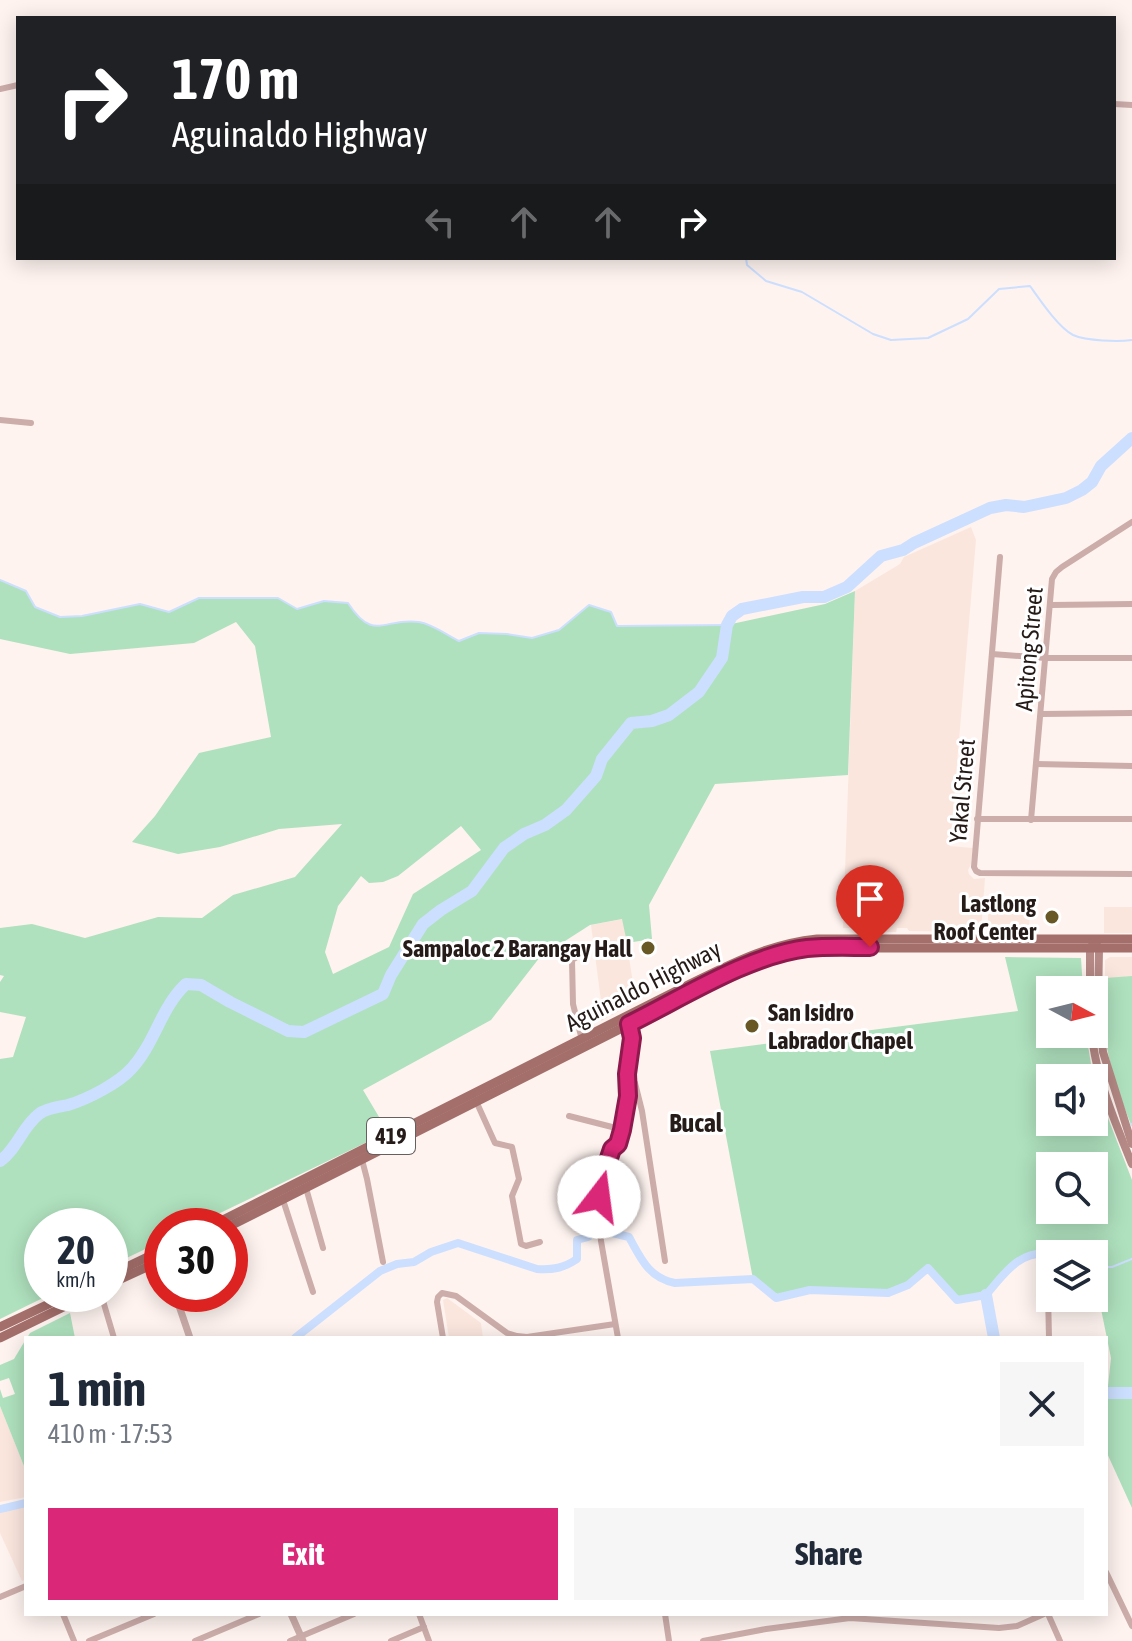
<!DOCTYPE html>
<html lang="en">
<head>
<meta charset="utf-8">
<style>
	:root { --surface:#fff; --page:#f6f6f7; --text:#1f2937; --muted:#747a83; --accent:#db2777 }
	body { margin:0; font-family:"Asap Condensed",sans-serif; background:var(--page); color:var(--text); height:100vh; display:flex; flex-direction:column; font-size:30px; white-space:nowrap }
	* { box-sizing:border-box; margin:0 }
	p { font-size:26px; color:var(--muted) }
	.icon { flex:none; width:44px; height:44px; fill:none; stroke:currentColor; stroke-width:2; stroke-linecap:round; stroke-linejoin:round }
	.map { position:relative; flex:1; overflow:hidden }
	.panel { position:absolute; left:24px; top:1336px; width:1084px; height:280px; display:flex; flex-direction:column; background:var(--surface); border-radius:0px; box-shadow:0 4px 20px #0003 }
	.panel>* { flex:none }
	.guide { position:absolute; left:16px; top:16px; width:1100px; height:244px; border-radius:0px; box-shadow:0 4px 20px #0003; background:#202124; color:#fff; overflow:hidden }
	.needle { width:52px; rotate:97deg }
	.tools { position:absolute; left:1036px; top:976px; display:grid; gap:16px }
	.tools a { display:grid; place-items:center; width:72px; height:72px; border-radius:0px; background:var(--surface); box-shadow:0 4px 20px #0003; font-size:40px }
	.speed { position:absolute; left:24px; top:1208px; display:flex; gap:16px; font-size:40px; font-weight:700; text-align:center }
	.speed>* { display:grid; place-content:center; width:104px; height:104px; border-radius:50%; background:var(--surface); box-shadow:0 4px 20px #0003; line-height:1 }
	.speed small { font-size:20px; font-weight:400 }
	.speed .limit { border:12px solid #d22; background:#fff; color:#111 }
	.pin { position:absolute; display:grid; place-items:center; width:68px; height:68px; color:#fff; margin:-82px -34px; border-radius:50% 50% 50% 0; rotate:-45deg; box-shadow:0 0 8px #0007 }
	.pin .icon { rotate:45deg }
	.me { position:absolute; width:88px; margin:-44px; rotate:15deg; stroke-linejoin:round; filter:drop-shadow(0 0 6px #0008) }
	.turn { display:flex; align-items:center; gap:28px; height:168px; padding:0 24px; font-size:36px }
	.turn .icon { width:104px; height:104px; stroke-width:2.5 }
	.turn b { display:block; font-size:56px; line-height:68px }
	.lanes { display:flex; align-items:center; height:76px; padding:0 24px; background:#0003; justify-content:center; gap:40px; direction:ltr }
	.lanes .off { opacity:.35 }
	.round { display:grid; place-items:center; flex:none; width:84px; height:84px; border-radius:0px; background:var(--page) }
	.headline { display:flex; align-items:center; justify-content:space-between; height:136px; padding:0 24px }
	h1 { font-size:48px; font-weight:700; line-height:60px }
	.action { display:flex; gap:16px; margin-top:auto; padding:16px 24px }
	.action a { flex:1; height:92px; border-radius:0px; background:var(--accent); color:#fff; font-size:32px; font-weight:700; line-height:92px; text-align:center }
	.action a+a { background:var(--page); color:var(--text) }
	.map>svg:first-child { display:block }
</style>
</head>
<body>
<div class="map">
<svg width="1132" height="1641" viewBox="0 0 1132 1641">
	<rect width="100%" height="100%" fill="#fef3ef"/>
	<g fill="#fbe6de">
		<path d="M971,527L976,540L950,846L973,848L971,864L968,870L969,874L974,879L985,878L981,932L909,931L907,928H897L896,932H856L855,928H843L855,591L900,564L904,557Z"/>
		<path d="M988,905L1030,906L1029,933L988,932Z"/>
		<rect x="1104" y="907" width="28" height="26"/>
		<path d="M623,919L636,1002L601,1021L595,1003L601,1001L591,925Z"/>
		<path d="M1110,957H1132V1127L1107,1047L1105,1026V960Z"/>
		<path d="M447,1298L481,1323L483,1338H449L443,1300Z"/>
		<path d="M0,1406L26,1471V1497L0,1502Z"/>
		<path d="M26,1505V1579L22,1581L0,1533V1512Z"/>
	</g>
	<g fill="#afe1be" fill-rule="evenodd">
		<path d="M0,580L26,591L36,607L60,617L82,616L140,604L169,612L199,598H278L297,609L324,601L348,603C374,643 384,617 419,622C432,624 447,635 459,641L479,633L507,634L532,638L559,630L589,605L611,612L617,626L727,625L825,604L855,591L848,775L715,784L649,905L652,939L627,943L622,919L590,925L540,957L491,1020L363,1090L388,1132L193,1226H162V1241L110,1266V1226H42V1294H51L0,1319V1059L13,1057L26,1017L0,1012V982L4,976L0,975V928L32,924L85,938L158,917L202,918L233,895L295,877L342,824L279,829L220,847L178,854L132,842L155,816L199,753L271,737L255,646L236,622L194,643L70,654L0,639ZM461,826L481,850L413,894L389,947L333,974L325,952L338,906L361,876L369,883L383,882L398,876Z"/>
		<path d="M1005,957L1081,958L1083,990H1050V1034H1086L1092,1070L1103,1105L1132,1180V1508L1106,1451V1405L1111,1358L1101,1309L1095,1310L1094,1254L1043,1253L1014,1262L986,1295L957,1300L928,1269L908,1285L888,1293L810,1290L776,1298L753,1279L710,1051L1018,1011ZM1094,1078V1122H1050V1078ZM1094,1166V1210H1050V1166Z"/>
		<path d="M1132,976V1127C1122,1102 1112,1075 1107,1048C1103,1025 1105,1001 1105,978Z"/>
		<path d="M70,1313L75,1338H27L30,1333Z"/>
		<path d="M26,1339V1471L0,1406V1389L3,1398L15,1394L9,1378L0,1381V1365L14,1359Z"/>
	</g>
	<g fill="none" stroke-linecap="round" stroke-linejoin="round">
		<g stroke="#ccdfff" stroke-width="2">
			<path d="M746,258L747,265L766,281L802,292L873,334L891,340L928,338L968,319L999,289L1030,286C1040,300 1058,327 1073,335C1087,341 1118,342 1132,340"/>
			<path d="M0,580L26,591L35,607L60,617L82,616L140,604L169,612L199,598H278L297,609L324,601L348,603C374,643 384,617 419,622C432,624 447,635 459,641L479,633L507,634L532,638L559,630L589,605L611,612L617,626L727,625"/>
			<path d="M1131,1124H1132"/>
			<path d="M1094,1267H1112L1132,1259"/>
		</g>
		<g stroke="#ccdfff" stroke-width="8">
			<path d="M608,1232L629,1237C641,1259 649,1278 675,1283L753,1279L776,1298L810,1290L888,1293L908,1285L928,1268L957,1300L986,1295C1004,1274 1019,1250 1050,1254"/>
			<path d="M295,1338L380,1271L397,1264L414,1262L431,1252L458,1243L537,1269C553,1270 564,1268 577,1259V1240L588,1237"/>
			<path d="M0,1509L26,1503"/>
		</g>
		<g stroke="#ccdfff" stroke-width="12">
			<path d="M0,1161C17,1149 22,1127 39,1114C47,1108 59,1107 68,1105C88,1099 119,1083 132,1068C155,1043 161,1007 186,984L201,985L230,1002L288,1031L304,1032L383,994L391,975L423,924L441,910L472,891L504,848L524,834L545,825L566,810L596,776L602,759L631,723L652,721L669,715L699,692L722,658L727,625L732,616L742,609L803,597H824L847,587L881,556L903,550L914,543L990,508L1006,505L1024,507L1066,498L1082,490L1092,482L1101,466L1132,438"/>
			<path d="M986,1295L994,1338"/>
			<path d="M1106,1393H1132"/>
		</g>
		<g stroke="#ccadaa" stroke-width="6">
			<path d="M0,89L18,85"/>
			<path d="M1114,104L1132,105"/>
			<path d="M0,420L31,423"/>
			<path d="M1000,557L974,867L976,871L980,873L1132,874"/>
			<path d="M1051,605L1132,604"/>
			<path d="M992,654L1046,658H1132"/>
			<path d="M1041,714L1132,713"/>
			<path d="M1036,764L1132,766"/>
			<path d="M977,819H1132"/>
			<path d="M1031,820L1052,579L1056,572L1062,567L1132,522"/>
			<path d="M582,1040L573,1004L572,960L584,953"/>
			<path d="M627,1074L635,1083L642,1111L665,1261"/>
			<path d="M476,1101L495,1143L512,1147L519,1179L512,1196L521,1244L526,1246L540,1242"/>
			<path d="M569,1116L616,1128"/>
			<path d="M612,1149V1143L625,1087"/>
			<path d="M361,1156L367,1179L383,1262"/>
			<path d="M306,1188L323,1248"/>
			<path d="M283,1200L313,1292"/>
			<path d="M1048,1293L1049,1338"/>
			<path d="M101,1294L114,1338"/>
			<path d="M443,1338L437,1302L438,1297L442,1293L456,1296L507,1333L517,1336L527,1337L615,1324"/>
			<path d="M618,1338L601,1241L598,1211L601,1181L612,1149L619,1140L628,1096L627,1074L632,1038L629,1021"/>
			<path d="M1106,1572L1132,1626"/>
			<path d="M0,1597L26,1586"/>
			<path d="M63,1614L74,1641"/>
			<path d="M419,1614L429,1641"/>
			<path d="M665,1614L669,1641"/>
			<path d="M1048,1614L1060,1641"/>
			<path d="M89,1641L154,1614"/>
			<path d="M195,1641L259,1614"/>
			<path d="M290,1641L354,1614"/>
			<path d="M391,1641L424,1627"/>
			<path d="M703,1641L766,1629L850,1618L999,1628L1017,1626L1044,1614"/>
		</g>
		<g stroke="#ccadaa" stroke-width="7">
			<path d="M175,1294L190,1338"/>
			<path d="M291,1614L303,1641"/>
		</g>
		<g stroke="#b58985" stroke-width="8">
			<path d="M1096,943L1099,949L1098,1002L1103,1052L1132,1144"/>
			<path d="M1090,990V949L1093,943"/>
			<path d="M1092,1034C1095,1075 1116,1125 1132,1164"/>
		</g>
		<g stroke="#a46f6b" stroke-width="9">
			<path d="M211,1226L690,984C733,963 769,944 817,939H1132"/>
			<path d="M230,1226L733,972C761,959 790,949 821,948H1132"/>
			<path d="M110,1275L162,1250"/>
			<path d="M110,1284L162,1260"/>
			<path d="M0,1327L70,1294"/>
			<path d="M0,1338L90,1294"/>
		</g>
	</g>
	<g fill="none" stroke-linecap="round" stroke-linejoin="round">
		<defs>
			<path id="route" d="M599,1197L605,1170L612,1149L618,1144L622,1130L628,1096L627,1074L632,1038L629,1024C682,998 749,955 807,948C828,946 850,947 870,947"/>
		</defs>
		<use href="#route" stroke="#8e194d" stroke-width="20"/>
		<use href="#route" stroke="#db2777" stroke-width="14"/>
	</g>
	<g fill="#685826" stroke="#fff" stroke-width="3">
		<circle cx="1052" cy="917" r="8"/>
		<circle cx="648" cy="948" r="8"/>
		<circle cx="752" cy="1026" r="8"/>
	</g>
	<g text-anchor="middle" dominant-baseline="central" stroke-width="6" stroke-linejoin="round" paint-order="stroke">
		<rect fill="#fff" stroke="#665f5d" stroke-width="2" x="367" y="1118" width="48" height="36" rx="6"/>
		<g font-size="22" font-weight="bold" fill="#251b18">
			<text x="391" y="1136">419</text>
		</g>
		<g font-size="24" fill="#251b18" stroke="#fff">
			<text transform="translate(1029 649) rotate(-85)">Apitong Street</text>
			<text transform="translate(962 791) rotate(-85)">Yakal Street</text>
			<text transform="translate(643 986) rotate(-27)">Aguinaldo Highway</text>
		</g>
		<g font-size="24" font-weight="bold" fill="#251b18" stroke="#fff" text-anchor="end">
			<text x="1036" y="903">Lastlong<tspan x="1036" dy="28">Roof Center</tspan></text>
			<text x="632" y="948">Sampaloc 2 Barangay Hall</text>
			<text x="768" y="1012" text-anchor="start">San Isidro<tspan x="768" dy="28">Labrador Chapel</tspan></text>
		</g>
		<g font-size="26" font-weight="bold" fill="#251b18" stroke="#fff">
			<text x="696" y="1123">Bucal</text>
		</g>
	</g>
</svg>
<div class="tools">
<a><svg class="needle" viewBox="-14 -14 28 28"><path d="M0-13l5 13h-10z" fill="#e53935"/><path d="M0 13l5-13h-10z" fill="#747a83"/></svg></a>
<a><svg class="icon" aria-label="sound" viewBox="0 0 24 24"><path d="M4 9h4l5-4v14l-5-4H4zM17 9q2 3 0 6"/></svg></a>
<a><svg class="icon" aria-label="search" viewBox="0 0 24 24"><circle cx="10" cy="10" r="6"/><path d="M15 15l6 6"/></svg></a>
<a><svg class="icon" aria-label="layers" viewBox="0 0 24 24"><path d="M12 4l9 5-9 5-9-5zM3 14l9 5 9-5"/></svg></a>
</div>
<div class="speed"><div>20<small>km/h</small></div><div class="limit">30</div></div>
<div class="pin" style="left:870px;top:947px;background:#d93025"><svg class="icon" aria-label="arrive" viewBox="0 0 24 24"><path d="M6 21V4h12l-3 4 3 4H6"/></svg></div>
<svg class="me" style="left:599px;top:1197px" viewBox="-20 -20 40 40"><circle r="19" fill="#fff"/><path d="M0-13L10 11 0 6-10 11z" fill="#db2777"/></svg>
<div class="guide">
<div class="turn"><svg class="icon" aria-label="right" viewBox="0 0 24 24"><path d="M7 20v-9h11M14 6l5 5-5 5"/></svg><div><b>170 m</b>Aguinaldo Highway</div></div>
<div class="lanes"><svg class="icon off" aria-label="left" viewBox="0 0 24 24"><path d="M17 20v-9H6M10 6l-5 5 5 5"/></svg><svg class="icon off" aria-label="ahead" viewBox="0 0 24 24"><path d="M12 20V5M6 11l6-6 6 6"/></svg><svg class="icon off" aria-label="ahead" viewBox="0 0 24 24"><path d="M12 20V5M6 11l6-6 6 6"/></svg><svg class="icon" aria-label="right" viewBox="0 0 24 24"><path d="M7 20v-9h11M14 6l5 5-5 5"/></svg></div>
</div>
<section class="panel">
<div class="headline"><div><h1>1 min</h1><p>410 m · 17:53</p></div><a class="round"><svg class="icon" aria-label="close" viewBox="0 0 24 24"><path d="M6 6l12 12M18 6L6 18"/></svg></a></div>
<div class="action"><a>Exit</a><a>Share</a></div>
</section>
</div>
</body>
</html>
